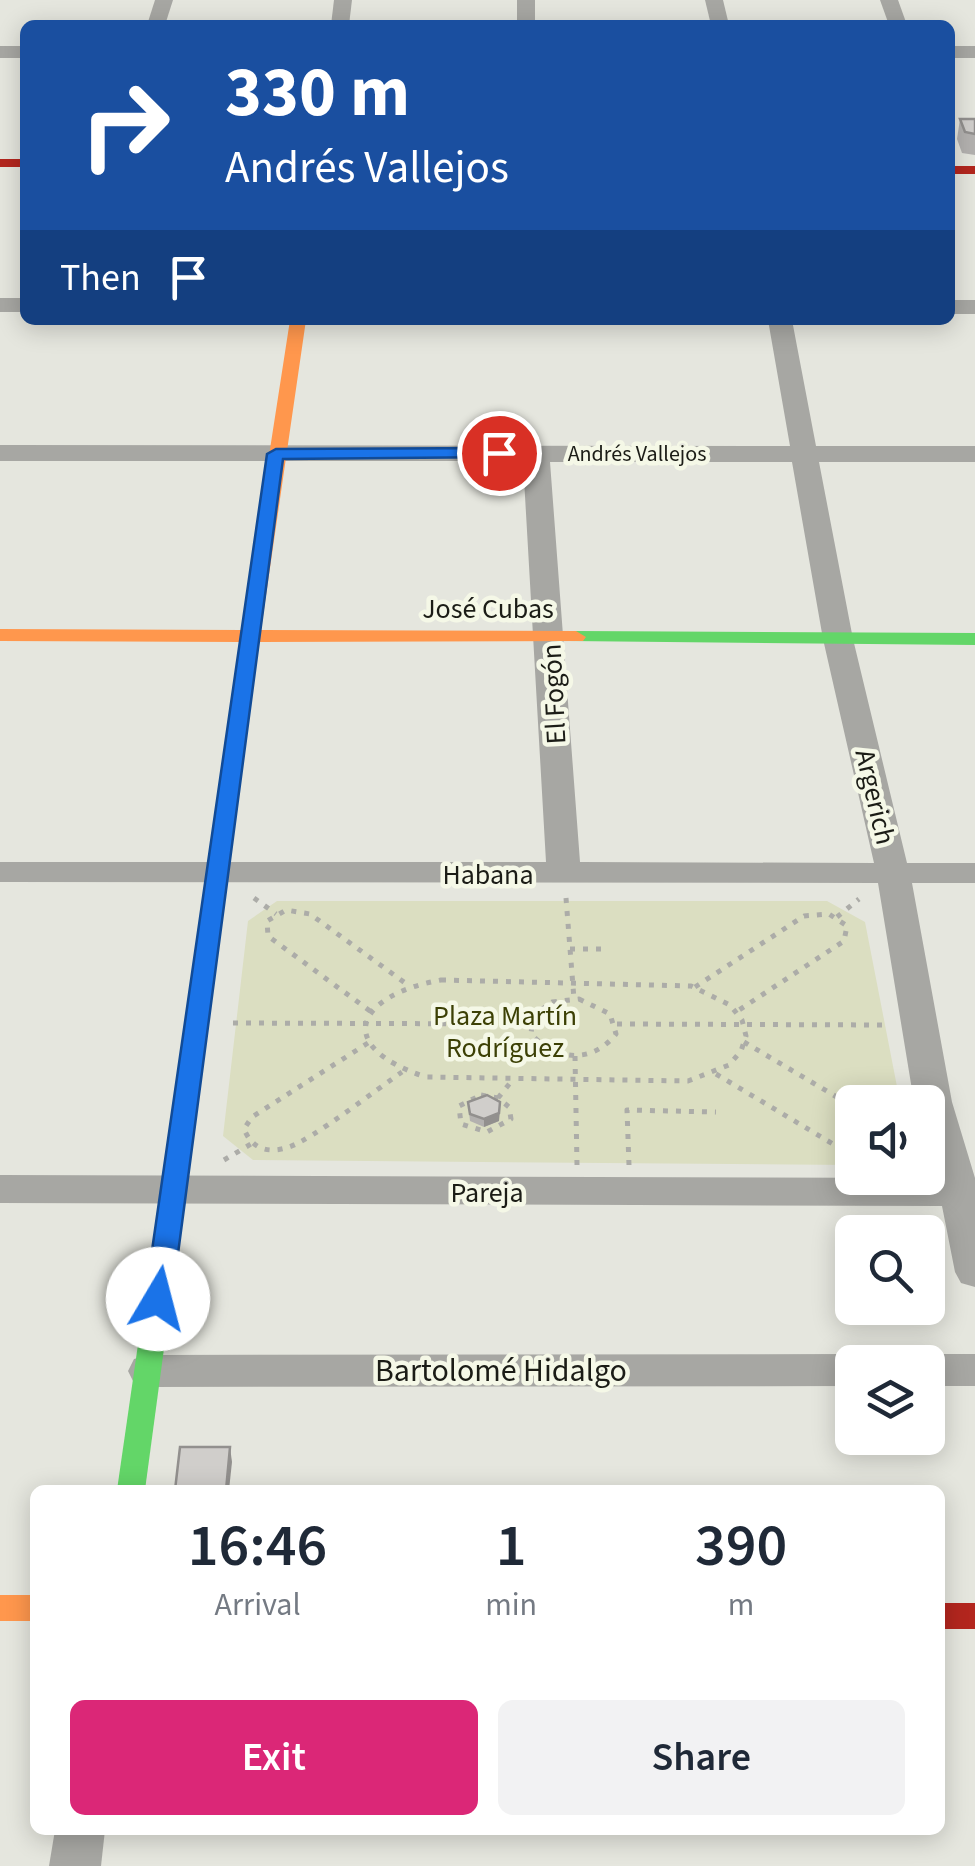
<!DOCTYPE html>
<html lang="en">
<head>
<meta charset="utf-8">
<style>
	:root { --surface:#fff; --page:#f2f2f3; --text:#1f2937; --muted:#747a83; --accent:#db2777 }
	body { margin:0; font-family:"Source Sans 3",sans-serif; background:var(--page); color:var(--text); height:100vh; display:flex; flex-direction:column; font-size:38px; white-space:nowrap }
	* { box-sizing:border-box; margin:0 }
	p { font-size:32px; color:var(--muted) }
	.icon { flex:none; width:55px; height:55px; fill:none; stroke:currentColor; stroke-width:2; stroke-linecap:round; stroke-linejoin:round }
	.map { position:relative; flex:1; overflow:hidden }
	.side { position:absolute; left:30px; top:1485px; width:915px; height:350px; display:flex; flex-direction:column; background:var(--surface); border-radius:15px; box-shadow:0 5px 25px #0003 }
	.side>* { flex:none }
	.hud { position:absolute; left:20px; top:20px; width:935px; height:305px; border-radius:15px; box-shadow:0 5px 25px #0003; background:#1a4fa0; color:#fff; overflow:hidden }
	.controls { position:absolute; left:835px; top:1085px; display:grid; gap:20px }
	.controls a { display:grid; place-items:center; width:110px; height:110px; border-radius:15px; background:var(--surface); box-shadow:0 5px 25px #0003; font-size:50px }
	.pin { position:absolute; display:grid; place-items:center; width:85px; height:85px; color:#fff; margin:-42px; border:5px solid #fff; border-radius:50%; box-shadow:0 2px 10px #0007 }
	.me { position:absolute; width:110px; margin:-55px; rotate:8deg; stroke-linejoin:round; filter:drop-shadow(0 0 8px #0008) }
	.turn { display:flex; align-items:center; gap:35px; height:210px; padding:0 40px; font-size:45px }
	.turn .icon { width:130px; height:130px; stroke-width:2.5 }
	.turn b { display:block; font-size:70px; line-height:85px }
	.then { display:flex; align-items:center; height:95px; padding:0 40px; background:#0003; gap:20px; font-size:38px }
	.eta { display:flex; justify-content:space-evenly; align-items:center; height:170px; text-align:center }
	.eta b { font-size:60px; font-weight:600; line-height:70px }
	.button { display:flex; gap:20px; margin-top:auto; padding:20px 40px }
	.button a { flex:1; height:115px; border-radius:15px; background:var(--accent); color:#fff; font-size:40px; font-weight:600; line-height:115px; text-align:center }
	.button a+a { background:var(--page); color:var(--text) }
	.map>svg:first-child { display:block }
</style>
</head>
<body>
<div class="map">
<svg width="975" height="1866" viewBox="0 0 975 1866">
	<rect width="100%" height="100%" fill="#e5e6de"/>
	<path fill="#dbdec1" d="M277,901H827L865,922L900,1102H852V1165L253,1160L223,1136L248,921Z"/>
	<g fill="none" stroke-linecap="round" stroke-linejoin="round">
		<g stroke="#acaca8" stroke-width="5" stroke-dasharray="5 8" stroke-linecap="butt">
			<path d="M254,898L276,914"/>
			<path d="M566,898L574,999"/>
			<path d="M837,917L859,899"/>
			<path d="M570,949H601"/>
			<path d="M441,980L691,986L730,1005L742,1020L746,1036L741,1051L729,1065L688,1081L426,1077C331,1046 357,995 441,980Z"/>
			<path d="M695,987L804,916L829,914L847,926L844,941L736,1012"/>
			<path d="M579,999L610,1014L616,1034C592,1064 556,1061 531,1034L533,1016L552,1002Z"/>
			<path d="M370,1011L268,936L267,921L286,910L310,914L408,985"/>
			<path d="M233,1023L530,1024"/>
			<path d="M617,1024L887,1025"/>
			<path d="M744,1042L852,1106"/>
			<path d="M368,1043L252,1117L244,1129C252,1149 268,1154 289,1147C313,1139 377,1089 402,1072"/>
			<path d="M575,1056L577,1165"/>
			<path d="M716,1074L838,1147L852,1151"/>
			<path d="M481,1095L498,1098L509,1107L511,1119L487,1132L461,1124L459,1106Z"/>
			<path d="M498,1098L514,1078"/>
			<path d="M224,1160L251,1144"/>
			<path d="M629,1165L627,1110L716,1112"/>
		</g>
		<g fill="#a7a7a3" fill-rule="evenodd">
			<path d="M155,0H173L165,25H147Z"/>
			<path d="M334,0H352L349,25H331Z"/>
			<rect x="517" y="0" width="18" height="25"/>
			<path d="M705,0H723L729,25H711Z"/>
			<path d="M880,0H898L907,25H889Z"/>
			<rect x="0" y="46" width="25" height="12"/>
			<rect x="950" y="46" width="25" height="12"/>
			<rect x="0" y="298" width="25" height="14"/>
			<rect x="950" y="300" width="25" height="14"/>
			<path d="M768,320H792L816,446H975V462H819L853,639L907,863H975V883H912L952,1102L975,1178V1287L961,1283L955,1272L942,1206L0,1203V1175L935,1178L928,1151V1102H914L878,883L0,882V862H546L523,461H0V445L790,446ZM550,462H792L823,639L874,863L580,862Z"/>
			<path d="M852,1354L869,1362H852V1386L149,1387L134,1383L128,1371L134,1359L149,1355Z"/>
			<path d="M928,1354H975V1386H928V1362H911Z"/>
			<path d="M55,1830H105L101,1866H49Z"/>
		</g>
		<g fill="#63d668" fill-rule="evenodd">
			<path d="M576,631L975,633V645L569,641L566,637Z"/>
			<path d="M244,673L254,679L145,1490H117L234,679Z"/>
		</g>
		<g fill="#ff974d" fill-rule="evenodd">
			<path d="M290,320H306L261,630L576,631L586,637L583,641L259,642L254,679L244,685L234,679L240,642L0,641V629L242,630Z"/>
			<rect x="0" y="1595" width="35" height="26"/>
		</g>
		<g fill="#b3261e" fill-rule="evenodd">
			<rect x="0" y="159" width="25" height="8"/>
			<rect x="950" y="166" width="25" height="8"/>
			<rect x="940" y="1603" width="35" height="26"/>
		</g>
	</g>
	<g fill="#b3b1af">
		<path d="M960,119H975V155L962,153L957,139Z"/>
		<path d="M468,1102L499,1121L484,1127L470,1121Z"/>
	</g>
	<g fill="#92908e">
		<path d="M500,1110L499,1121L484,1127V1119Z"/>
		<path d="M230,1447L232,1462L229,1490H226Z"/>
	</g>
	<g fill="#d0cecb" stroke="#92908e" stroke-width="2.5">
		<path d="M960,119H975V134L965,132Z"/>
		<path d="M487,1095L500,1102L499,1113L484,1119L470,1114L468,1102Z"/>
		<path d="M180,1447H230L226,1490H175Z"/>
	</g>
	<path fill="#1a73e8" stroke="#114b97" stroke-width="2.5" d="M499,448L508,453L505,457L283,459L172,1299L168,1306H149L145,1299L267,454L276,449Z"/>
	<g text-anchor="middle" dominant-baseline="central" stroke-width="9" stroke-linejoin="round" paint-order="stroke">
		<g font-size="22" fill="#1b1c16" stroke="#f5f8e7">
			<text x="637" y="454">Andrés Vallejos</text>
		</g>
		<g font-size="28" fill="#1b1c16" stroke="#f5f8e7">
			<text x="488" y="609">José Cubas</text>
			<text transform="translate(554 694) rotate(-93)">El Fogón</text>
			<text transform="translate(875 797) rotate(77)">Argerich</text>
			<text x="488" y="875">Habana</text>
			<text x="487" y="1193">Pareja</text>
		</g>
		<g font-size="28" fill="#3c4005" stroke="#f5f8e7">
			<text x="505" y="1016">Plaza Martín<tspan x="505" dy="32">Rodríguez</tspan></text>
		</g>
		<g font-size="32" fill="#1b1c16" stroke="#f5f8e7">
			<text x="501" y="1371">Bartolomé Hidalgo</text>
		</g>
	</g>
</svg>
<div class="controls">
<a><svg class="icon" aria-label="sound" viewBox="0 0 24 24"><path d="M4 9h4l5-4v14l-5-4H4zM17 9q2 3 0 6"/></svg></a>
<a><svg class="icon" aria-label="search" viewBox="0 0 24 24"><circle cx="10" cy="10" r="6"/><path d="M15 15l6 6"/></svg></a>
<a><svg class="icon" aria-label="layers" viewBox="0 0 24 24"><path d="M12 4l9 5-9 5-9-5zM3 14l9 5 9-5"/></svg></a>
</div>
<div class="pin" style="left:499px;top:453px;background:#d93025"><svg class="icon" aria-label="arrive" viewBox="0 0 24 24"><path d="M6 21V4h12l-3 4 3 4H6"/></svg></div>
<svg class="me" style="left:158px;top:1299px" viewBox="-20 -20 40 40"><circle r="19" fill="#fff"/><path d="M0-13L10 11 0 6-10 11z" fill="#1a73e8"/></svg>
<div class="hud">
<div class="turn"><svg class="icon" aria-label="right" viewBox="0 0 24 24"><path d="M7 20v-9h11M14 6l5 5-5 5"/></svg><div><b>330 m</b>Andrés Vallejos</div></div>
<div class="then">Then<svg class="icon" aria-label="arrive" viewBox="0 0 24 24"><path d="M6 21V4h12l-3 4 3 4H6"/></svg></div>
</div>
<section class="side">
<div class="eta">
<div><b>16:46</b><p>Arrival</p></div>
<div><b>1</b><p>min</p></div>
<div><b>390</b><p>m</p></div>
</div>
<div class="button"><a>Exit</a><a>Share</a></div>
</section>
</div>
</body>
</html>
